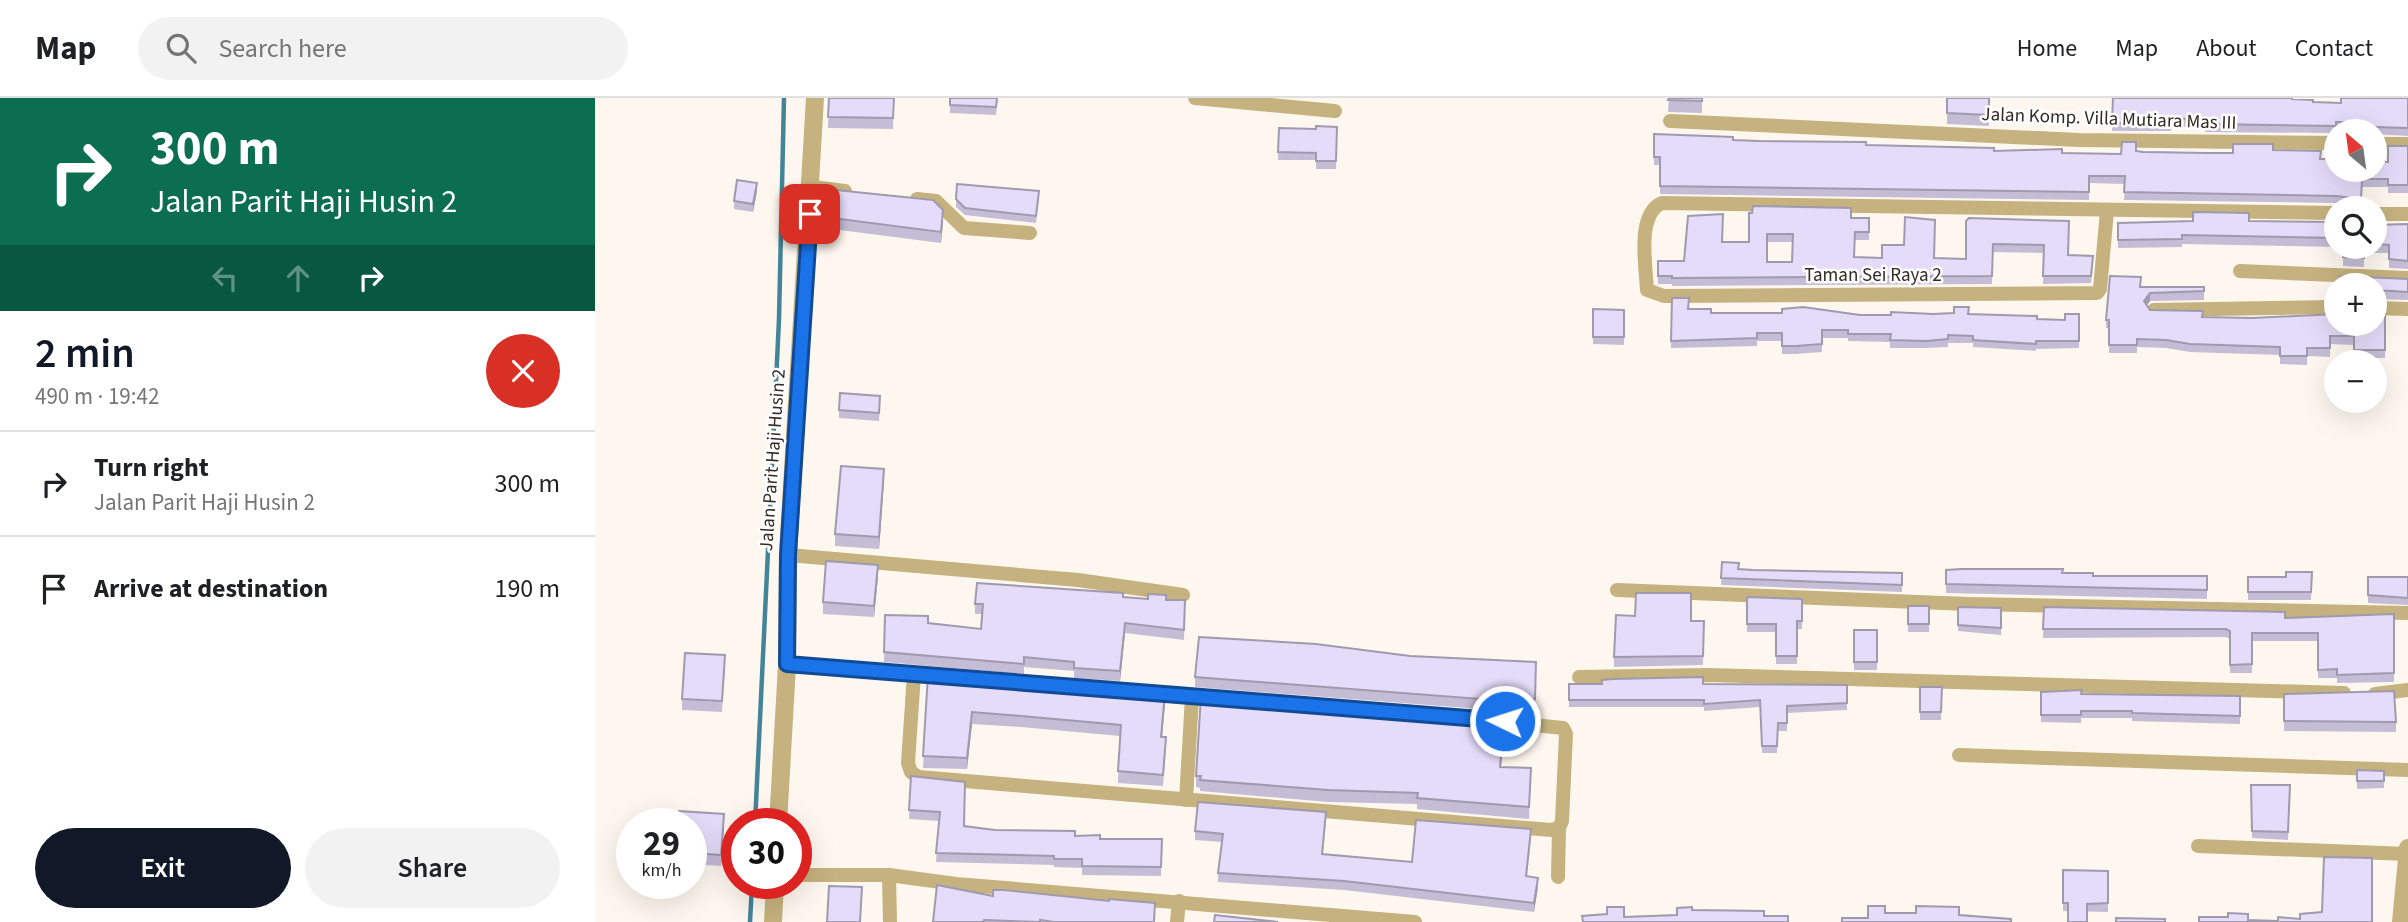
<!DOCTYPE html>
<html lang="en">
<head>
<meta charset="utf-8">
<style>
	:root { --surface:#fff; --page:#f2f2f2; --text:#202124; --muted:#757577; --line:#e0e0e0; --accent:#111827 }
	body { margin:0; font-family:"Source Sans 3",sans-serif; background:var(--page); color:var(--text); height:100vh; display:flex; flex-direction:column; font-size:26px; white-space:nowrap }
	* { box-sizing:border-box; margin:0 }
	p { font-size:23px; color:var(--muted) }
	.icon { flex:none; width:38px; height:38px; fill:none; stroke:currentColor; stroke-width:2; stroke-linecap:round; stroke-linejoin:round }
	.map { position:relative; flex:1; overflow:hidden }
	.side { display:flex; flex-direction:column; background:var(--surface); width:595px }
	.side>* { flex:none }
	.hud { background:#0b6e4f; color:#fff; overflow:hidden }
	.needle { width:46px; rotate:331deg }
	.buttons { position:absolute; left:1729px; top:21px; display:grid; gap:14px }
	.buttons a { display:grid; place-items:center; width:63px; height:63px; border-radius:50%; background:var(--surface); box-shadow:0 7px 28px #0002; font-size:35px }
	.speed { position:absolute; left:21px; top:710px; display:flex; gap:14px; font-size:35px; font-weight:700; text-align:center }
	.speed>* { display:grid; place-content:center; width:91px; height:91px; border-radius:50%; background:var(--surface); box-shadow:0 7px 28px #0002; line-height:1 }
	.speed small { font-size:18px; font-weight:400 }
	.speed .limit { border:10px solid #d22; background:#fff; color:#111 }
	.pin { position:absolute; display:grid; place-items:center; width:60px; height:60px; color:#fff; margin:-30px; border-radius:14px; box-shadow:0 4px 10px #0006 }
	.me { position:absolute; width:77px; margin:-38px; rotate:274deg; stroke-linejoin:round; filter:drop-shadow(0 0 5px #0008) }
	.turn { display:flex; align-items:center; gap:24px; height:147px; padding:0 35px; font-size:32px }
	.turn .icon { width:91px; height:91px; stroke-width:2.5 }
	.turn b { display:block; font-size:49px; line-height:60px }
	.lanes { display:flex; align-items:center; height:66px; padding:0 35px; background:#0003; justify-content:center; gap:35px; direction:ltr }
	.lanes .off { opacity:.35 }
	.round { display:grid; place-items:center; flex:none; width:74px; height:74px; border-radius:37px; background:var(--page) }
	.headline { display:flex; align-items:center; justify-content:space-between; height:119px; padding:0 35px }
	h1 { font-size:42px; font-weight:600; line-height:52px; color:var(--accent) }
	.primary-button { display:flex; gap:14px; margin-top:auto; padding:14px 35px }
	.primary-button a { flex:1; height:80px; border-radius:42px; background:var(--accent); color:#fff; font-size:28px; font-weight:600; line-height:80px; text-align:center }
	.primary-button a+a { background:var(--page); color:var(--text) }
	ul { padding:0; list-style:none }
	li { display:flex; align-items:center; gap:21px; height:105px; padding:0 35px; border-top:2px solid var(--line) }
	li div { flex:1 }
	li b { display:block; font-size:26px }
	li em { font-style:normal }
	header { display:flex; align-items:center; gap:42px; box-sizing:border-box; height:98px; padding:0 35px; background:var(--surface); border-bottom:2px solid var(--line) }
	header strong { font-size:33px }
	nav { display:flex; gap:38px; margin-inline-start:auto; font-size:24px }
	.search { width:490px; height:63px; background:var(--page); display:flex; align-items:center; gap:18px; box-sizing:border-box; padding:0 24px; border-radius:38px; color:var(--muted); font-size:26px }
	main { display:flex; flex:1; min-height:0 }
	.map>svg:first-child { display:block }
</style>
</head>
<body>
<header>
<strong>Map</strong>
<div class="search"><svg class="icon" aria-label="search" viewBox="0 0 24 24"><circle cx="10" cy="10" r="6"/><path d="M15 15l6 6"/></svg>Search here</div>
<nav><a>Home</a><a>Map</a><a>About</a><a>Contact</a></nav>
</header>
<main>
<section class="side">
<div class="hud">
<div class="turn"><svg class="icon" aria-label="right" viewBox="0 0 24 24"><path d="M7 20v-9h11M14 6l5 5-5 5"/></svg><div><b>300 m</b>Jalan Parit Haji Husin 2</div></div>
<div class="lanes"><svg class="icon off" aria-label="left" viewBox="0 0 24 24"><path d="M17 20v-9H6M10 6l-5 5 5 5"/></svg><svg class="icon off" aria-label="ahead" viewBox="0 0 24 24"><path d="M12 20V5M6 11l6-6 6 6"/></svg><svg class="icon" aria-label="right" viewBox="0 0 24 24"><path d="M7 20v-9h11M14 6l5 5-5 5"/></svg></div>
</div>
<div class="headline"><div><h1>2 min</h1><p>490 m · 19:42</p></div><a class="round" style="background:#d93025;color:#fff"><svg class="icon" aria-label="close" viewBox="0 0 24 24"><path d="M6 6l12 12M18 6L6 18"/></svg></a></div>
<ul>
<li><svg class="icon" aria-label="right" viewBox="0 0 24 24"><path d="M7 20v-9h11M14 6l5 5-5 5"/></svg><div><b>Turn right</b><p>Jalan Parit Haji Husin 2</p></div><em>300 m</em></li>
<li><svg class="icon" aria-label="arrive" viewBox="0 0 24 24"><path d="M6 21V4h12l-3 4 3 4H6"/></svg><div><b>Arrive at destination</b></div><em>190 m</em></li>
</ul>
<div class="primary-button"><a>Exit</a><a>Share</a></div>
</section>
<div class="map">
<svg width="1813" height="824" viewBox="0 0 1813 824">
	<rect width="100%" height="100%" fill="#fef7ef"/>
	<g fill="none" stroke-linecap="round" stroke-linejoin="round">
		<g stroke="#448499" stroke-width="4.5">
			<path d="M160,726L184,221L189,0"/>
			<path d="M155,824L157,786"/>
		</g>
		<g stroke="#c5b27e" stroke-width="14">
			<path d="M600,0L740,13"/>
			<path d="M1075,23L1484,42L1741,45"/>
			<path d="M1780,46H1813"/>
			<path d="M217,89L250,93"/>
			<path d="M322,101L341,103L369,130L435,135"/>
			<path d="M1512,113L1505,191L1502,195L1069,198L1052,192C1051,169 1041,116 1067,105L1741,115"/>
			<path d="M1780,116H1813"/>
			<path d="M1645,173L1813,180"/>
			<path d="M1780,210L1813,211"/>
			<path d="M1559,212L1741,209"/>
			<path d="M193,457L483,482L588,497"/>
			<path d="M1022,492L1373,506L1813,515"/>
			<path d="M192,567L351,579"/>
			<path d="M319,576L313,665L316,674L323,679L956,732L964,730L967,723L971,636L968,630L891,622"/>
			<path d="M984,579L1113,577L1749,595"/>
			<path d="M553,596L623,601"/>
			<path d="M1780,596L1813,592"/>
			<path d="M1364,657L1813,672"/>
			<path d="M591,702L597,599"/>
			<path d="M1603,748L1812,756"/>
			<path d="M201,777H294L361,786L820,824"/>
			<path d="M294,777L295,824"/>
			<path d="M963,779L964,730"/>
			<path d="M582,824L584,803"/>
		</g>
		<g stroke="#c5b27e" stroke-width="18">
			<path d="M183,726L192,567L193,457L220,0"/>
			<path d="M178,824L180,786"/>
			<path d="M1806,824L1813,750"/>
		</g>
	</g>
	<g fill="#c5bdd6" fill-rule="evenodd">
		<path d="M234,0H299L298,31L233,30Z"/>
		<path d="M355,0H403L401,17L355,15Z"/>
		<path d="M1074,0H1107V15L1073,14Z"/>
		<path d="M1352,0H1394V28L1352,26Z"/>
		<path d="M1518,0L1697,1L1718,4L1746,5L1813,0V38L1780,36L1768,33V32H1741V35L1610,34V30L1577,28L1576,33H1517Z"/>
		<path d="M742,29L741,71H721V62H683L684,30L721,31Z"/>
		<path d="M1059,36L1138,42L1399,53L1467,55L1526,56L1541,53L1638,55L1678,52L1725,61L1793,64L1813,48V95H1793V89H1767L1766,109L1741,105L1529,102L1530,86L1494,85V102L1065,96V67H1059Z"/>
		<path d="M162,93L158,114L139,111V103Z"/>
		<path d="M444,100L441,125L370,117L361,109V101Z"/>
		<path d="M1154,115L1274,120V142H1260L1259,159L1371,161V123H1474V157L1498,165L1496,185L1448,186L1449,155L1398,154L1397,186L1077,188V186H1063V163H1089L1127,144H1154ZM1172,144H1198L1197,164H1172Z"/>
		<path d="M229,119L348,123L346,145L229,130Z"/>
		<path d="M1654,123L1741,128V149H1780V127L1813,126V171L1794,170V155H1769V169L1748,168V149H1745L1587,146V149L1523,150V125Z"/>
		<path d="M1813,181V202L1780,201V187Z"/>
		<path d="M1546,189H1609V202L1555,203L1552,207L1555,212L1607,219L1657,220L1741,216L1790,212V260H1759V247L1735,246V259L1712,258V267L1685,266V257L1595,254L1571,250L1542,249V255H1514V230H1511V222Z"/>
		<path d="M1077,200L1094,211L1116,215L1265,217L1373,216L1442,221L1470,222L1484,216V250L1441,251V253L1378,249V245H1353V249L1331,250H1295V244L1253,243V240H1227V254L1201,256H1187V243H1162V248L1076,250Z"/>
		<path d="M998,211L1029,212V247L998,246Z"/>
		<path d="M285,306L284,323L244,320V312Z"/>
		<path d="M289,382L284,451L240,448V436Z"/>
		<path d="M1127,464L1143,471L1158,472L1307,475V494L1126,487Z"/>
		<path d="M1351,472L1467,475L1498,478H1612V501L1351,495Z"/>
		<path d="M1717,474L1716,502H1653V479H1691Z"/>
		<path d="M283,478L279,519L228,516V504Z"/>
		<path d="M1773,479H1813V507L1773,505Z"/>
		<path d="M528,499L553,501L590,502L589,542L530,535L525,583L479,580V573L429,569V576L289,564L290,517L333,525L386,531L387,516H380V506Z"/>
		<path d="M1152,499L1207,501V531H1202V566H1181V534H1152Z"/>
		<rect x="1313" y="508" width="21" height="26"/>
		<path d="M1363,509L1406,510V537L1363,533Z"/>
		<path d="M1449,509L1690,520L1799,516V584L1742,585V580H1723V543H1657V575H1635V541L1631,539L1448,540Z"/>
		<path d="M1096,523H1109L1108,567L1019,569V559Z"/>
		<rect x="1259" y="532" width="23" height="40"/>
		<path d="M815,558L941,564L940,611H911V613L600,589V579Z"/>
		<path d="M130,569L127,614L87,612V601Z"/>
		<path d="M333,576L570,606L567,639L571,651L568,688L523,685L525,638L426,629L377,626L372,671L328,670Z"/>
		<path d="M974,586L1252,587V612L1192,615V633H1183L1182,655H1167L1165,609L1109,613V609H974Z"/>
		<path d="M1325,589H1347L1346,622H1325Z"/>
		<path d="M1446,594L1645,598V626L1537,623V620H1486V625L1446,624Z"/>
		<path d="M1689,596L1801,624V634L1689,633Z"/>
		<path d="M909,633L906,669L936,670L934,721L822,711V706L733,704L605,693V690L601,689V678Z"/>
		<path d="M1762,672L1789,673V690L1762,691Z"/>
		<path d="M316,678L370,728L400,732L480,738L505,741H567L566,778L487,777V770L459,769V767L341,764L344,723L314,721Z"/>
		<path d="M1656,687H1695L1693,742L1657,740Z"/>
		<path d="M731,723L728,756L817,764L936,740L932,778L943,789L939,814L749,792L623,784V775L627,744L600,742V733Z"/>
		<path d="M96,726L129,727L126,768L96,766Z"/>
		<path d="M1468,772L1513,773V814L1468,813Z"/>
		<path d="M398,798L560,824H338Z"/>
	</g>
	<g fill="#a09aae">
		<path d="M1780,29V36V33H1768Z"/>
		<path d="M162,85V93L158,114V106Z"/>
		<path d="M348,112V123L346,145V134Z"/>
		<path d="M1555,195V203L1549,211V203Z"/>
		<path d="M289,371V382L284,451V439Z"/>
		<path d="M283,467V478L279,519V508Z"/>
		<path d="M530,525V535L525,583V573Z"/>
		<path d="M570,595V606L566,650V639Z"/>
		<path d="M377,614V626L372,671V660Z"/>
		<path d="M909,621V633L905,680V669Z"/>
		<path d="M129,716V727L126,768V757Z"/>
		<path d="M943,780V789L939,814V805Z"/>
	</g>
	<g fill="#e5dcf9" stroke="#a09aae" stroke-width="2" fill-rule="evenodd">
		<path d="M234,0H299L298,20L233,19Z"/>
		<path d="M355,0H402L401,9L355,7Z"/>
		<path d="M1074,0H1107V3L1073,2Z"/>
		<path d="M1352,0H1394V17L1352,15Z"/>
		<path d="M1518,0H1697V1L1718,2V4L1746,5V0H1813V30L1780,29L1768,32V24H1741V28L1610,26V22L1577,20L1576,26L1517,25Z"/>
		<path d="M721,28L742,29L741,63H721V55L683,54L684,30L721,31Z"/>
		<path d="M1059,36L1138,39V42L1164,43L1271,44V47L1399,50V53L1467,51V55L1526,56L1527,44H1541V53L1548,54L1612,55H1638V46H1678V52L1726,53L1725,61H1741V72H1780V63L1793,64V48H1813V87H1793V81H1767L1766,101L1741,98L1529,94L1530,78H1494V94L1065,88V59H1059Z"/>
		<path d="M142,82L162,85L158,106L139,103Z"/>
		<path d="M362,86L444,93L441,118L370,110L361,101Z"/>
		<path d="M231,91L338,102L348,112L346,134L229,119Z"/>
		<path d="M1158,108L1256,110V120H1274V134H1260L1259,159L1287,160V147H1309L1310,119L1340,122L1339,160L1371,161V123L1374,120L1474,123L1473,157L1498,158L1496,178H1448L1449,147L1398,146L1397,178L1077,180V178H1063V163H1089L1093,118L1128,116L1127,144H1154V115H1157ZM1172,136H1198L1197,164H1172Z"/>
		<path d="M1598,114L1654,115V123L1738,124V128H1741V140L1587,137V141L1523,142V125L1598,123Z"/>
		<path d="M1813,126V163L1794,161V147L1780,146V127Z"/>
		<path d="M1748,149H1769V160L1748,159Z"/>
		<path d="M1515,178L1546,179L1545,189H1609V193L1555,195L1549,203L1555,212L1608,213L1607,219L1657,220L1741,216V226H1780V210L1790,212V252H1759V238H1735V250H1712V258H1685V249L1595,246L1571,242L1542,241V247H1514V222H1511Z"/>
		<path d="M1745,178L1813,181V194L1780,192V187H1745Z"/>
		<path d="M1077,200H1094L1093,211H1116V215H1187V211L1208,209L1265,217H1296V214L1338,216L1359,215V209H1374L1373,216L1442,218V221L1470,222V216H1484V243H1441V246L1378,242V238L1353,237V241L1331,243L1295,242L1296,236H1253V232H1227V246L1201,248H1187V235H1162V240L1076,243Z"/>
		<path d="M998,211L1029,212V239H998Z"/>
		<path d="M245,295L285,298L284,315L244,312Z"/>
		<path d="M246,368L289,371L284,439L240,436Z"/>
		<path d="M231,463L283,467L279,508L228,504Z"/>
		<path d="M1127,464L1144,465L1143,471L1158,472L1307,475V487L1126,480Z"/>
		<path d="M1366,471H1468L1467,475H1498V478H1612V492L1351,486V472Z"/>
		<path d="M1691,474H1717L1716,494H1653V479H1691Z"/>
		<path d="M1773,479H1813V500L1773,497Z"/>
		<path d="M382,485L528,495V499L553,501V496L571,497V502H590L589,532L530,525L525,573L479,570V564L429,559V566L289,554L290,517L333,518V525L386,531L388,506H380Z"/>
		<path d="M1041,495H1096V523H1109L1108,558L1019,559L1021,517L1040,518Z"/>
		<path d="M1152,499L1207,501V523H1202V558H1181V526H1152Z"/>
		<rect x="1313" y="508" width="21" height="18"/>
		<path d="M1363,509L1406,510V530L1363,527Z"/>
		<path d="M1449,509L1690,514V520L1799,516V575L1742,577V571L1723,572V535H1657V566L1635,567V533L1631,531H1448Z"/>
		<rect x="1259" y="532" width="23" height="32"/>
		<path d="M604,539L721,546L815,558L941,564L940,601L911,600V603L600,579Z"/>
		<path d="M90,555L130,557L127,603L87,601Z"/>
		<path d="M333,576L570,595L566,639H571L568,677L523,673L526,627L426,618L377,614L372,660L328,658Z"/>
		<path d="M1108,579V586L1252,587V605L1192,608V625H1183L1182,648H1167L1165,602L1109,606V602H974V586H1007V582L1018,581Z"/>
		<path d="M1325,589H1347L1346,614H1325Z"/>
		<path d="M1487,592L1486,596L1645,598V618L1537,615V613H1486V617H1446V594Z"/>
		<path d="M1799,593L1801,624L1689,623V596Z"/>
		<path d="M606,598L909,621L905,669L936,670L934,709L822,700L823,695L733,692L605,682L606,678H601Z"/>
		<path d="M1762,672L1789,673V683H1762Z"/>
		<path d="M316,678L370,684L369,728L400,732L480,733V738L505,737V741H567L566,769L487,768V761H459V758L341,755L345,714L314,712Z"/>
		<path d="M1656,687H1695L1693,734L1657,733Z"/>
		<path d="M603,704L731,714L727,756L817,764L821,722L936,731L931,778L943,780L939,805L749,783L623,775L628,736L600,733Z"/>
		<path d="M84,713L129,716L126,757L96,755V726H83Z"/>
		<path d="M1729,759L1777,760V824H1604V819H1633V815L1653,816V822L1683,823V819L1705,821V816L1727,814Z"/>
		<path d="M1468,772L1513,773V805L1492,806V824H1473V805H1468Z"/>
		<path d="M342,787L398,798V792H409L514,803V801L560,805L559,824H459L445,822V824L389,822L388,824H338Z"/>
		<path d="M234,788L267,789L265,824H232Z"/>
		<path d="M1273,808H1290V815H1321V808L1364,809V817L1416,821V824H1247V820H1273Z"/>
		<path d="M1012,809H1029V819L1082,817V810L1097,809V812L1169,813V818H1193V824H988L987,818L1012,816Z"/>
		<path d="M620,817L683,824H619Z"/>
		<path d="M1521,820L1570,821V824H1521Z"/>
	</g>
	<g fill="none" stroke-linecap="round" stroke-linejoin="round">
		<defs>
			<path id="route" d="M215,116L193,457L192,566L910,623"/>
		</defs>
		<use href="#route" stroke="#114b97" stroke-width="18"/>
		<use href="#route" stroke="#1a73e8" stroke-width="12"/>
	</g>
	<g text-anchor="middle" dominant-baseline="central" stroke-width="5" stroke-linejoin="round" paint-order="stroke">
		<g font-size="19" fill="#302a22" stroke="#fff">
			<text transform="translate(1514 21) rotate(2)">Jalan Komp. Villa Mutiara Mas III</text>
			<text x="1278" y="177">Taman Sei Raya 2</text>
			<text transform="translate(178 362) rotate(-86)">Jalan Parit Haji Husin 2</text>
		</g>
	</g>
</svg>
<div class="buttons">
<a><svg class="needle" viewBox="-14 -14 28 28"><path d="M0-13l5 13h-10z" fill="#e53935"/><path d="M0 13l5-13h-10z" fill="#757577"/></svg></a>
<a><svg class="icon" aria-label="search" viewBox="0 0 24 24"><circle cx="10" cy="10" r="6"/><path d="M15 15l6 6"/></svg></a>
<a>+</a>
<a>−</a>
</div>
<div class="speed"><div>29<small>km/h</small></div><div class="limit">30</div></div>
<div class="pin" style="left:215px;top:116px;background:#d93025"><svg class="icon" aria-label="arrive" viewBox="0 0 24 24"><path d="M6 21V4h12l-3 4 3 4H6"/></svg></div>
<svg class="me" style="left:910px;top:623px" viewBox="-20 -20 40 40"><circle r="17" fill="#1a73e8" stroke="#fff" stroke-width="3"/><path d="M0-11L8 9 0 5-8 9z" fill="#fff"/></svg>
</div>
</main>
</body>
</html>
